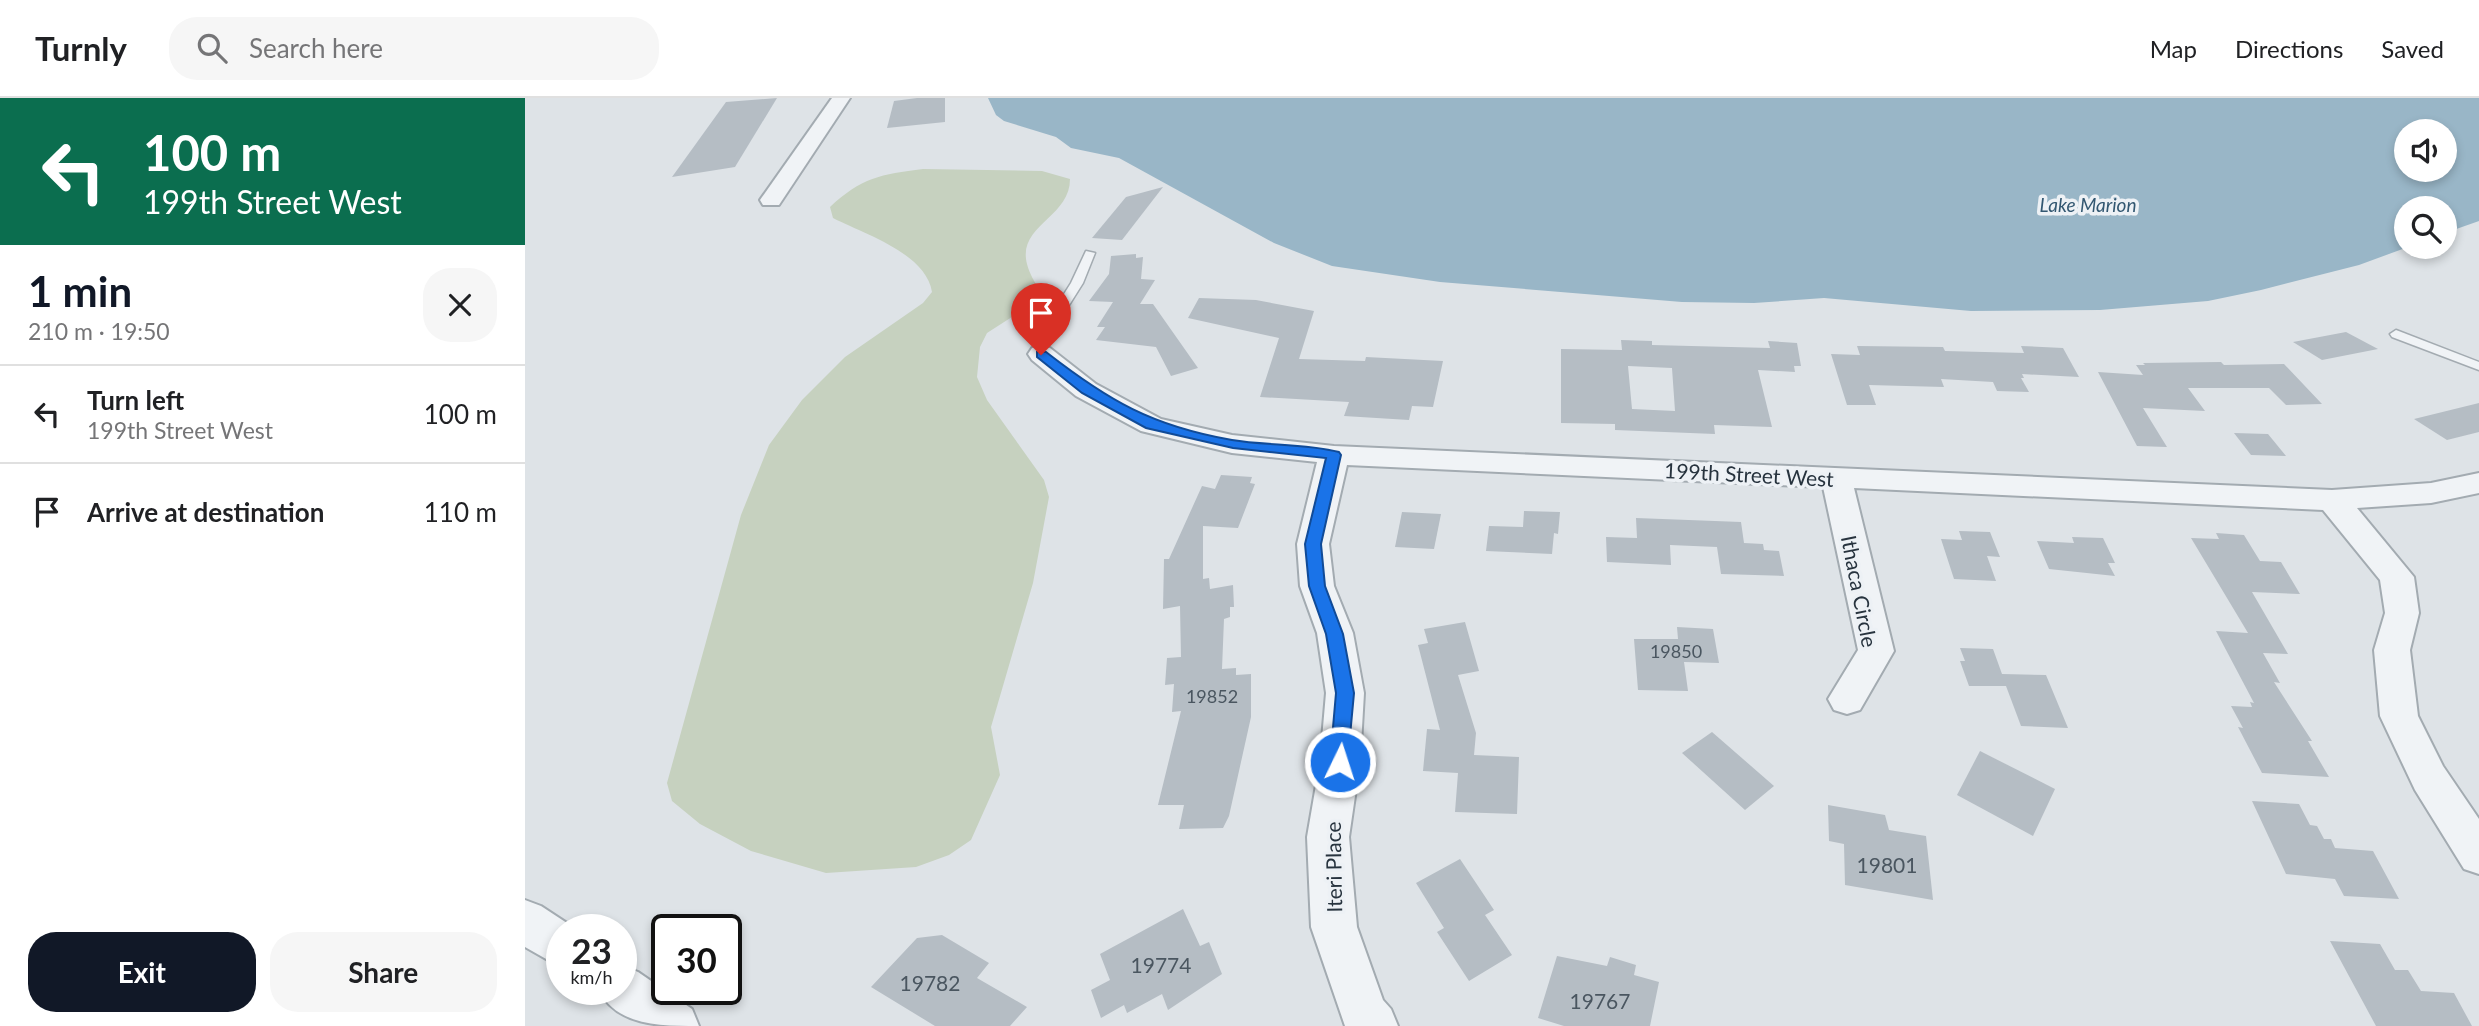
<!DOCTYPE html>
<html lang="en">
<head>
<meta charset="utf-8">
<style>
	:root { --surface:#fff; --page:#f6f6f6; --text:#202124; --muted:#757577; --line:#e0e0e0; --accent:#111827 }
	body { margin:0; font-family:Lato,sans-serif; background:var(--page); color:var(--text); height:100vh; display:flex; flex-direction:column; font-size:26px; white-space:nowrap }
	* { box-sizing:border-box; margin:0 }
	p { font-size:23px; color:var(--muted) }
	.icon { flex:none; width:38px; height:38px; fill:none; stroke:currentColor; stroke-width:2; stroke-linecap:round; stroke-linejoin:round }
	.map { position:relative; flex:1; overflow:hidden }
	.side { display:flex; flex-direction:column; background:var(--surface); width:525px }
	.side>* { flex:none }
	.guide { background:#0b6e4f; color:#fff; overflow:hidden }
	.controls { position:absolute; left:1869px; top:21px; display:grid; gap:14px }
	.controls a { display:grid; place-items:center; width:63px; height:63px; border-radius:50%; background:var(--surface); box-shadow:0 4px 10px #0003; font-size:35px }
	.speed { position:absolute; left:21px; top:816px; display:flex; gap:14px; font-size:35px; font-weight:700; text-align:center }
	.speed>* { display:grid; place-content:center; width:91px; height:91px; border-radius:50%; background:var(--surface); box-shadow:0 4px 10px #0003; line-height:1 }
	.speed small { font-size:18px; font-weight:400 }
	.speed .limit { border:4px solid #111; border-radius:10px; background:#fff; color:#111 }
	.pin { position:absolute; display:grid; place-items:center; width:60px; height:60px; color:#fff; margin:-72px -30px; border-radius:50% 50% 50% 0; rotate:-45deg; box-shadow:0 0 7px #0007 }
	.pin .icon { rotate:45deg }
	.me { position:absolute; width:77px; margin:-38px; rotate:4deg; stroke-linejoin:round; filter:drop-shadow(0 0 5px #0008) }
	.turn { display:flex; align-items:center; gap:24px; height:147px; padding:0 28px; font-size:32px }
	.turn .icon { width:91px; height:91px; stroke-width:2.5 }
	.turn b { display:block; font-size:49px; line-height:60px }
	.round { display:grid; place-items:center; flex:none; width:74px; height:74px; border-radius:28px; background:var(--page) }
	.overview { display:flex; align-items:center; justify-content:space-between; height:119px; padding:0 28px }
	h1 { font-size:42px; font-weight:700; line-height:52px; color:var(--accent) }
	.cta { display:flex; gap:14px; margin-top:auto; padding:14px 28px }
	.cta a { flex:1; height:80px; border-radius:28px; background:var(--accent); color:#fff; font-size:28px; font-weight:700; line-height:80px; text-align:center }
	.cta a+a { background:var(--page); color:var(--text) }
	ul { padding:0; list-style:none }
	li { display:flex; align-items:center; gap:21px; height:98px; padding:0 28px; border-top:2px solid var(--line) }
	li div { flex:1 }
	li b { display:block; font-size:26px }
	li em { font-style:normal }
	header { display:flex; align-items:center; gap:42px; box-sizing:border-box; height:98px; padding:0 35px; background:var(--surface); border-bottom:2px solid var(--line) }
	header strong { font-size:33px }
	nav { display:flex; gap:38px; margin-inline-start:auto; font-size:24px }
	.search { width:490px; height:63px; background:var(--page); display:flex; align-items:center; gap:18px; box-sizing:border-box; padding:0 24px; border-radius:28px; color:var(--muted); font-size:26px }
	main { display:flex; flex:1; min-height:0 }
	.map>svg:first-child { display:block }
</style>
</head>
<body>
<header>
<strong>Turnly</strong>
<div class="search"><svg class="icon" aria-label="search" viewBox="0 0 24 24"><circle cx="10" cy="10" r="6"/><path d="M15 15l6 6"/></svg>Search here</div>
<nav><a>Map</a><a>Directions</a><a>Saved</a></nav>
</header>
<main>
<section class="side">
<div class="guide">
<div class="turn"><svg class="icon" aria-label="left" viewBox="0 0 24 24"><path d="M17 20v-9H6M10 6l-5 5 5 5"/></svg><div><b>100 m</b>199th Street West</div></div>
</div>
<div class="overview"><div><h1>1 min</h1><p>210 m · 19:50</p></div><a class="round"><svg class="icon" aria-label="close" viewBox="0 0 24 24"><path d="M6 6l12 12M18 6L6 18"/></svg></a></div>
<ul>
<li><svg class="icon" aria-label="left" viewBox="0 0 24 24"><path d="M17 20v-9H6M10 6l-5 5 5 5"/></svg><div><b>Turn left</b><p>199th Street West</p></div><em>100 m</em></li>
<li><svg class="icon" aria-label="arrive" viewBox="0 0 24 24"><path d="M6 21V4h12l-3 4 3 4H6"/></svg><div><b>Arrive at destination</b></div><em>110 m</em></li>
</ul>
<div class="cta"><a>Exit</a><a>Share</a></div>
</section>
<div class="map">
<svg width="1954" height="928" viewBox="0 0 1954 928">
	<rect width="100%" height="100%" fill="#dee3e7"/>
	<path fill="#c6d1bf" d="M398,71L517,73L545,81C545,120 492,127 502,166C504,175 510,184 514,192L490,217L462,235L455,249L452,279L462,302L519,382L524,399L508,485L466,629L475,677L446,742L424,757L391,769L301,775L226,753L175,726L147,703L142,685L216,417L244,347L277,302L320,259L398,205L407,194C401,155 339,136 308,120L305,109C336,80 356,76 398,71Z"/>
	<path fill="#99b6c7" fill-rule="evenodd" d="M463,0H1954V123L1920,135V110H1881L1883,149L1834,167L1736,192L1683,203L1575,212L1446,213L1299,200L1229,205L1157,204L915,184L807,168L749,145L594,60L546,50L531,39L479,23L471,17ZM1881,33H1920V72H1881Z"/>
	<g fill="#b5bdc4" fill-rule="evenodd">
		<path d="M252,0L210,69L147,79L201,4Z"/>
		<path d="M392,0H420V24L362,30L369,3Z"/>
		<path d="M638,89L597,142L567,140L601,99Z"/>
		<path d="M611,156V160L618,159L616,181L630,182L615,206H628L673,270L646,278L631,249L571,242L580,229H572L588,204L564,203L584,176L586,158Z"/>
		<path d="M674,200L731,202L789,213L774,261L840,263L841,259L918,263L908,309L887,308L884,322L819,318L824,304L735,299L754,240L663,220Z"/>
		<path d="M1821,234L1853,251L1797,262L1768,244Z"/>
		<path d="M1096,242L1127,243V247L1245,250L1243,243L1272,245L1276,268H1269L1270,274L1233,272L1247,329L1189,327L1190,336L1090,332V326L1036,325V251L1097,252ZM1103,268L1147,270L1150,313L1107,311Z"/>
		<path d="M1332,248L1418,249L1420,253L1499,255L1496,248L1538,250L1554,279L1497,276L1499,280H1496L1504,294L1472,293L1468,284L1416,281L1419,289L1344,287L1351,307H1322L1306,256L1335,257Z"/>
		<path d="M1696,264L1699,267L1759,266L1797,306L1761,307L1744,290H1663L1680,313L1618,310L1642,349L1612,348L1573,274L1618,277L1611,267H1620L1618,265Z"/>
		<path d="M1954,305V334L1922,342L1889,321Z"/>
		<path d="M1709,335L1743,336L1761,358L1726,357Z"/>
		<path d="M696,377L727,379L725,385L730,386L713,430L678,428V481L684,480L685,491L708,487L709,509H705V519L699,521L697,571L711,570V577L726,576V619L704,718L698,730L654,731L659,707H633L656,613L647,614L649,586L640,587L642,560L656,559L655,508L638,511L639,461H644L677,388L690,391Z"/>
		<path d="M999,413L1035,414L1033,436L1029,435L1027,456L961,453L964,428L998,429Z"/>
		<path d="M877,414L916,416L909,451L870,449Z"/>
		<path d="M1111,420L1216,424L1219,445L1238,446L1239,452L1254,453L1259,478L1196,476L1192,449L1145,447L1146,467L1082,464L1081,439L1112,440Z"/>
		<path d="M1434,433L1465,434L1475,459L1462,458L1471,483L1429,481L1416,441L1437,442Z"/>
		<path d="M1691,435L1719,437L1735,463L1756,464L1775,496L1727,494L1763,556L1738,555L1755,585L1749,584L1787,643H1783L1804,679L1737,675L1713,629L1718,630L1706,608L1727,609L1725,604L1729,605L1691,533L1723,535L1666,440L1694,441Z"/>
		<path d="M1547,439L1578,440L1590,465H1583L1590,478L1524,471L1512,443L1549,445Z"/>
		<path d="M940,524L954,573L933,577L951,635L949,657L994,659L992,716L930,714L933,675L898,673L902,631L915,632L893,547L903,545L899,531Z"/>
		<path d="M1152,529L1188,531L1194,565L1159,564L1163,593L1113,592L1109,541H1153Z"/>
		<path d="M1435,550L1468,551L1477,576L1521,577L1543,630L1496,628L1481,588H1444L1435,563H1440Z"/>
		<path d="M1187,634L1249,688L1220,712L1157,655Z"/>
		<path d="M1455,653L1530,691L1508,738L1432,697Z"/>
		<path d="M1727,703L1774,706L1785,727L1792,728L1799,741H1806L1810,750L1848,753L1874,801L1819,798L1810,781L1761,776Z"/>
		<path d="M1303,707L1360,717L1364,732L1401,738L1408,802L1320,787L1319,746L1304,743Z"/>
		<path d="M935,761L969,812L960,817L987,857L944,883L912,834L919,830L891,785Z"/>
		<path d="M658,811L675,848L684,844L697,876L643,912L637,896L602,915L599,907L576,920L566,892L585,882L575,856Z"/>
		<path d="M417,837L464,865L452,880L502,909L485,928H410L346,889L392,840Z"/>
		<path d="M1805,843L1855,846L1870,872H1883L1896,893L1929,895L1947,928H1851Z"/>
		<path d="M1032,858L1082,868L1085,859L1111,867L1109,877L1134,884L1125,928H1039L1013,920Z"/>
	</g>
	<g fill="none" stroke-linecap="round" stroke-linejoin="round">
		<defs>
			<g id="lane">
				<path d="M561,153L570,155L558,185L524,239L520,259H512V239L546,185Z"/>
				<path d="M1871,232L1954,264V272L1867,239L1865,236Z"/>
			</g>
			<g id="street">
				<path d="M307,0H325L254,107H238L235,102Z"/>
				<path d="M516,248L525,250L571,286L636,321L707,337L809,348L1807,392L1906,385L1954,375V395L1906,405L1832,410L1889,479L1894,515L1885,552L1893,618L1918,668L1954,721V776L1939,771L1890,692L1855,618L1849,552L1860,515L1855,482L1798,412L1329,390L1369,553L1335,612L1322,616L1309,612L1303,601L1333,552L1298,389L822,367L804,446L809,488L828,535L839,595L835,664L824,739L832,829L858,902L866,911L873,928H820L786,829L782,739L795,664L801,595L792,535L775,488L772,446L792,364L707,355L616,333L551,298L507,262L503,256L507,250Z"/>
				<path d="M0,802L16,808L51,831H37V870L0,849Z"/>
				<path d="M96,867L113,874L167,911L174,928C133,928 92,928 73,891H96Z"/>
			</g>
		</defs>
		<use href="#lane" stroke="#a3abb1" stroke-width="3"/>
		<use href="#street" stroke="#a3abb1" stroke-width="4"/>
		<use href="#lane" fill="#f0f3f6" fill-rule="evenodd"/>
		<use href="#street" fill="#f0f3f6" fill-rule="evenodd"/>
	</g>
	<path fill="#1a73e8" stroke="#114b97" stroke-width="2" d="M512,254H521C584,303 627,328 707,342C742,348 780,345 814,354L816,357L796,446L800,488L818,536L829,595L822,670H808L805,664L811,595L801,536L784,488L780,446L801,360L708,350L621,330L557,295L512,259Z"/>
	<g text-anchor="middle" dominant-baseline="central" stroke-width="7" stroke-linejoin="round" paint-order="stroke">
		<g font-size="18" fill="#4a5660">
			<text x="1151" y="553">19850</text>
			<text x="687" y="598">19852</text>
		</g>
		<g font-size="19" font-style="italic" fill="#325771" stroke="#edf1f5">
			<text x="1563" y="106">Lake Marion</text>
		</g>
		<g font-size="21" fill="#27333e" stroke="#edf1f5">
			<text transform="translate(1224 376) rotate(3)">199th Street West</text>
			<text transform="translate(1335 493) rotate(79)">Ithaca Circle</text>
			<text transform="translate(808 769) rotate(-91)">Iteri Place</text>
		</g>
		<g font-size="21" fill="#4a5660">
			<text x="1362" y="766">19801</text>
			<text x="636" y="866">19774</text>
			<text x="405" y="884">19782</text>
			<text x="1075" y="902">19767</text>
		</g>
	</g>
</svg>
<div class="controls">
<a><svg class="icon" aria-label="sound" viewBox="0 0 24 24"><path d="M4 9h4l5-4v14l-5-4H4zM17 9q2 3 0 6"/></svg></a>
<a><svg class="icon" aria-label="search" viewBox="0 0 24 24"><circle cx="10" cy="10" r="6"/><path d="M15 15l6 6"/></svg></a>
</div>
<div class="speed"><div>23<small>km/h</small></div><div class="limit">30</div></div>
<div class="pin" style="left:516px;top:257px;background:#d93025"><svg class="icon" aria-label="arrive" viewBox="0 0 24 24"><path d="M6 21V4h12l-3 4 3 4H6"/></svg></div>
<svg class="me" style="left:815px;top:664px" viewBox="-20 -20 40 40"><circle r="17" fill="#1a73e8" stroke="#fff" stroke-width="3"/><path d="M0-11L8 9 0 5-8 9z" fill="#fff"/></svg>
</div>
</main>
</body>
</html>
